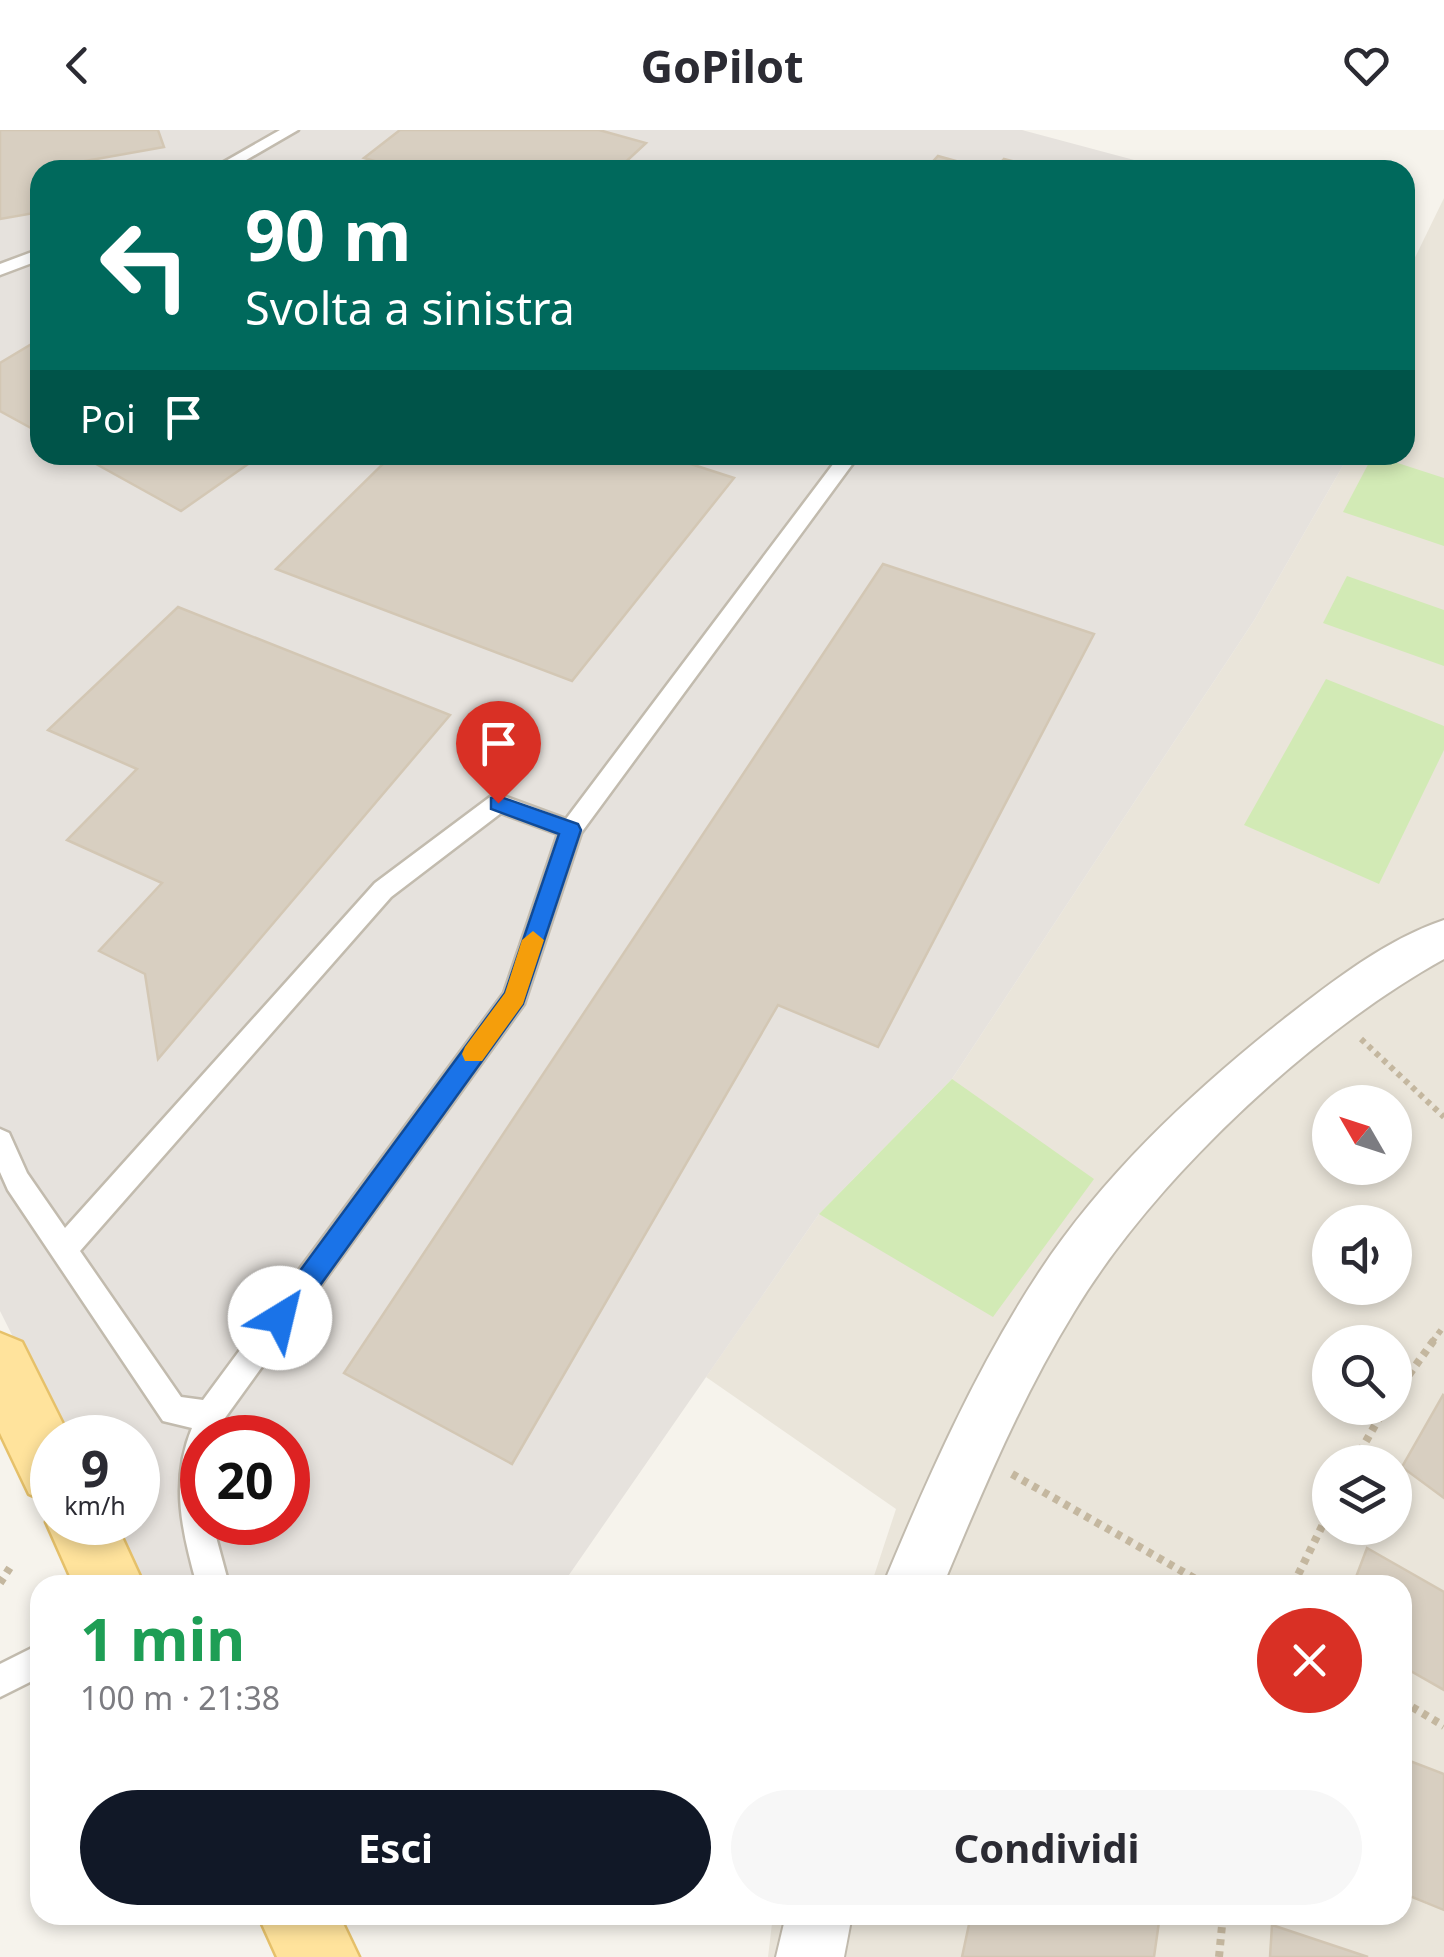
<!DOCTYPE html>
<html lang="it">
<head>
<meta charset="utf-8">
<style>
	:root { --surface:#fff; --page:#f7f7f7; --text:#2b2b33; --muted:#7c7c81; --accent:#111827 }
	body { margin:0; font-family:"Noto Sans",sans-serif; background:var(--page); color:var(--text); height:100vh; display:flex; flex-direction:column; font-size:38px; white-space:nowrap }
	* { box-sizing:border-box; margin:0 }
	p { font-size:32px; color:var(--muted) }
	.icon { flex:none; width:55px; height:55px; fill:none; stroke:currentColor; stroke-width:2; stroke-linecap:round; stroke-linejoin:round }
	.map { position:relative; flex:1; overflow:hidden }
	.sheet { position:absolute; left:30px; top:1445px; width:1382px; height:350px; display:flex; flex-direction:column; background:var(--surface); border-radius:30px; box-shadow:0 5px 15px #0003 }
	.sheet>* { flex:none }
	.top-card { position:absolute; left:30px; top:30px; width:1385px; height:305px; border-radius:30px; box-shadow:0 5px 15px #0003; background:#00695c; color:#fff; overflow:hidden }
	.needle { width:65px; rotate:309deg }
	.fabs { position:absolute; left:1312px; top:955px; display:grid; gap:20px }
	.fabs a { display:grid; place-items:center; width:100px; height:100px; border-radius:50%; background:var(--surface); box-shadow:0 5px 15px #0003; font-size:50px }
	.speed { position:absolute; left:30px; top:1285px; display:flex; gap:20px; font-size:50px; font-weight:700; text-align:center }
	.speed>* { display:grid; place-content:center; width:130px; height:130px; border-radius:50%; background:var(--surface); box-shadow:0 5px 15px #0003; line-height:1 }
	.speed small { font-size:25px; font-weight:400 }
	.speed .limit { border:15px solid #d22; background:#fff; color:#111 }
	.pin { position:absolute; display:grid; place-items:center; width:85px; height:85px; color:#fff; margin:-102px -42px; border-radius:50% 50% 50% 0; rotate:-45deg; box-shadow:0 0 10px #0007 }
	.pin .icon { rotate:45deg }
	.me { position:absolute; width:110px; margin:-55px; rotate:36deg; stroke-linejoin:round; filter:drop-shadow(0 0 8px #0008) }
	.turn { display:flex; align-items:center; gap:35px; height:210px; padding:0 50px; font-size:45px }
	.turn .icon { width:130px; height:130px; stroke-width:2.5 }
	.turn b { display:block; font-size:70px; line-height:85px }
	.then { display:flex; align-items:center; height:95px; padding:0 50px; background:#0003; gap:20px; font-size:38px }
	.round { display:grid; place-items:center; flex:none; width:105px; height:105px; border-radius:52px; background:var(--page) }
	.overview { display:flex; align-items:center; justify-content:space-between; height:170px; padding:0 50px }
	h1 { font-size:60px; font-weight:700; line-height:75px; color:#1e9e55 }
	.action { display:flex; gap:20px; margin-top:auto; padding:20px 50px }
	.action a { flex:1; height:115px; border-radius:60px; background:var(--accent); color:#fff; font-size:40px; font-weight:700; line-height:115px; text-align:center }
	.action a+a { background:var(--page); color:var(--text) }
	header { display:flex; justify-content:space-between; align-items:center; height:130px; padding:0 50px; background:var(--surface); font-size:45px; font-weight:700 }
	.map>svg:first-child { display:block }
</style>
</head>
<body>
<header><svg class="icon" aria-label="back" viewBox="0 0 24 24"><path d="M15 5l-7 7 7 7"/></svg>GoPilot<svg class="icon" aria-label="heart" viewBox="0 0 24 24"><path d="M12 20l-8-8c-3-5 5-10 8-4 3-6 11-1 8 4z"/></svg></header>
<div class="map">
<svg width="1444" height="1827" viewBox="0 0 1444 1827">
	<rect width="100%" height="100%" fill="#f6f3ec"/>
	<path fill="#eae5da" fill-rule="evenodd" d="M1444,68V1827H768L773,1785H1402V1455H871L896,1379L706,1247L819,1084L952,949L1255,489L1349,325H1405V148ZM1330,972H1395V1038H1330ZM1330,1092H1395V1158H1330ZM1330,1212H1395V1278H1330ZM1330,1332H1395V1398H1330Z"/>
	<path fill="#e6e2dd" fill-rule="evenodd" d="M0,0H1022L1164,38L40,40V325H1349L1255,489L952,949L819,1084L562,1455H143L109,1393L138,1392V1308L63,1307L0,1181ZM202,1308H288V1392H202Z"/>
	<g fill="#d2eab5">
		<path d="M1373,325L1444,348V416L1343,382Z"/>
		<path d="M1347,446L1444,480V536L1323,493Z"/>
		<path d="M1326,549L1444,596V620L1379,754L1244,695Z"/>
		<path d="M952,949L1094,1049L993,1187L819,1084Z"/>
	</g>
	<g fill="#d8cfc1" stroke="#d3c7b4" stroke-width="2.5">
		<path d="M0,0H158L164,17L74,33L75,40H40V82L0,89Z"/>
		<path d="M400,0H599L646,13L617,40H405L364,28Z"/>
		<path d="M938,26L988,40H925Z"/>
		<path d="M1004,29L1047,40H994Z"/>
		<path d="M40,209V303L0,281V233Z"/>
		<path d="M80,325H261L181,381Z"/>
		<path d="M392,325H663L734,348L572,551L276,439Z"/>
		<path d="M883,434L1094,504L878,917L778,875L512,1334L344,1243Z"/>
		<path d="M178,477L450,585L158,929L145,844L99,821L162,753L67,710L137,639L48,600Z"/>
		<path d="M1443,1265L1444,1266V1368L1402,1337Z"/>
		<path d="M1367,1418L1444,1462V1560L1402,1536V1455H1353Z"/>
		<path d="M1402,1628L1444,1644V1780L1402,1763Z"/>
		<path d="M971,1785H1160L1154,1827H962Z"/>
		<path d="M1272,1795L1368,1827H1270Z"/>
	</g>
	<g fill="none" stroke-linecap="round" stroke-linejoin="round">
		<defs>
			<g id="lane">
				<path d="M280,0H298L229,40H210Z"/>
				<path d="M40,119V130L0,145V134Z"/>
				<path d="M840,325H859L581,703L524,874L222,1292L218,1308H202V1392H212L229,1455H197C182,1402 170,1351 192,1298L163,1291L8,1060L0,1042V999L9,1003L27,1043L65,1098L375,753L490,667L498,664L566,689ZM501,683L558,704L504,863L203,1270L181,1267L80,1121L391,767Z"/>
				<path d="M40,1514V1547L0,1567V1534Z"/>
			</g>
			<g id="street">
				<path d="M1444,790V829C1310,903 1153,1051 1074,1182C1021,1268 982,1362 943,1455H883C927,1349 975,1240 1038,1144C1103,1045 1192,962 1284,889C1333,851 1385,810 1444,790Z"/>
				<path d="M786,1785H852L844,1827H776Z"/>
			</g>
			<g id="primary">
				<path d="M0,1203L22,1212L70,1308H52V1374L29,1364L0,1303Z"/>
				<path d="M52,1375V1392H115L144,1455H74L46,1392Z"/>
				<path d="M258,1785H339L359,1827H277Z"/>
			</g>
		</defs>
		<use href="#lane" stroke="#c2bbae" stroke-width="5"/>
		<use href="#street" stroke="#c2bbae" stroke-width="4"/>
		<use href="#primary" stroke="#e6c16a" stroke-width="5"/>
		<g stroke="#c4b79f" stroke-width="6" stroke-dasharray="5 5" stroke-linecap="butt">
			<path d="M1361,909L1444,987"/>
			<path d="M1432,1212L1444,1196"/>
		</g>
		<g stroke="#c4b79f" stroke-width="8" stroke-dasharray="6 6" stroke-linecap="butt">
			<path d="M1395,1264L1434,1210"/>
			<path d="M1354,1332L1385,1278"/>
			<path d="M1012,1344L1206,1455"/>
			<path d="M0,1453L13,1433"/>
			<path d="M1293,1455L1330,1380"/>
			<path d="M1402,1571L1444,1596"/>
			<path d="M1219,1827L1223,1785"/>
		</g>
		<use href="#lane" fill="#fff" fill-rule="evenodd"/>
		<use href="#street" fill="#fff" fill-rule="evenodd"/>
		<use href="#primary" fill="#ffe39c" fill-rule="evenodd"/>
	</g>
	<path fill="#1a73e8" stroke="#114b97" stroke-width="2.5" d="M498,666L578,694L581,700L523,874L290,1197L280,1201L271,1197L268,1188L271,1180L505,863L559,704L491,679V668Z"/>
	<path fill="#f59e0b" d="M533,801L544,810L523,874L482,931H465L462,924L465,917L505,863L522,810Z"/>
</svg>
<div class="fabs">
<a><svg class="needle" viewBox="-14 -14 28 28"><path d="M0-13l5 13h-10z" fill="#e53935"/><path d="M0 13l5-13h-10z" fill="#7c7c81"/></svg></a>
<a><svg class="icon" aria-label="sound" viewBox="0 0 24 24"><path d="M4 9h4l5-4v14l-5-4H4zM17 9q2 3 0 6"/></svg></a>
<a><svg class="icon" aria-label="search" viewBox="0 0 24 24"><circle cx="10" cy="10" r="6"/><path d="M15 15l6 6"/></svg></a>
<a><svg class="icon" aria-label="layers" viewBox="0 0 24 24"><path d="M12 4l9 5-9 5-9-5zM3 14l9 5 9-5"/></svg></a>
</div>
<div class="speed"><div>9<small>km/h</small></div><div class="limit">20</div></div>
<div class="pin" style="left:498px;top:673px;background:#d93025"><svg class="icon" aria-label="arrive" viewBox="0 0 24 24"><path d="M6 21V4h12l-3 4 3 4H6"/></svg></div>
<svg class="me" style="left:280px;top:1188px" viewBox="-20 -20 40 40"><circle r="19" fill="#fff"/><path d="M0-13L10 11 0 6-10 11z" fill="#1a73e8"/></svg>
<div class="top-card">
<div class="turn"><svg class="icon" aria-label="left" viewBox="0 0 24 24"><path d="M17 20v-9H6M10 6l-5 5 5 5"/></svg><div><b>90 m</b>Svolta a sinistra</div></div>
<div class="then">Poi<svg class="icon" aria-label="arrive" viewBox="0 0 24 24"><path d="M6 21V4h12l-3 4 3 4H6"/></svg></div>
</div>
<section class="sheet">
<div class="overview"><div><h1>1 min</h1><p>100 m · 21:38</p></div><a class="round" style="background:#d93025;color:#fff"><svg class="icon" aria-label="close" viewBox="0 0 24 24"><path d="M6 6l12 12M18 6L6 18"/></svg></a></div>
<div class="action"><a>Esci</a><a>Condividi</a></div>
</section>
</div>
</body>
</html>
